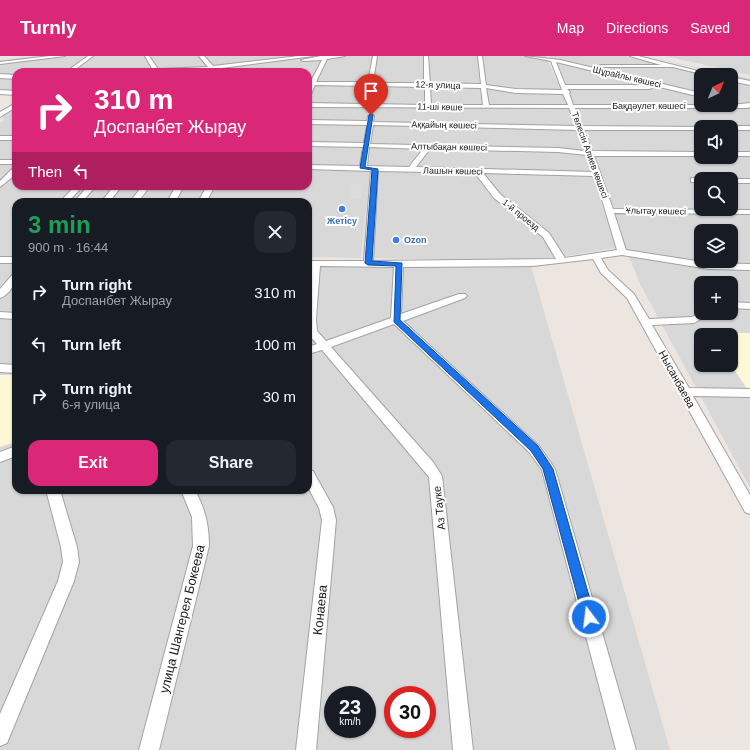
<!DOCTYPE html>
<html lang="en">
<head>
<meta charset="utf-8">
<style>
	:root { --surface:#171b24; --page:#242831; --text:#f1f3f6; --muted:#9ea1a6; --accent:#db2777 }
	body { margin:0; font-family:Helvetica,sans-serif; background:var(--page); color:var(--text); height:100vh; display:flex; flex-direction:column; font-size:15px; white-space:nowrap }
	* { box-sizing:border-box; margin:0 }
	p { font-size:13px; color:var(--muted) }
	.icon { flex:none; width:22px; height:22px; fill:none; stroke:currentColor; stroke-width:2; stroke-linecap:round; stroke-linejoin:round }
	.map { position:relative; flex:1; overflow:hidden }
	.details { position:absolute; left:12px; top:142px; width:300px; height:296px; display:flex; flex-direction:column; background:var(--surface); border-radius:12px; box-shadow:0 1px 3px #0004 }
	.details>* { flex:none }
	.banner { position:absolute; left:12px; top:12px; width:300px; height:122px; border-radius:12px; box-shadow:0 1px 3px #0004; background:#db2777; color:#fff; overflow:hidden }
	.needle { width:26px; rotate:43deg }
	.controls { position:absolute; left:694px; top:12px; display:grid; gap:8px }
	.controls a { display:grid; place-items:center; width:44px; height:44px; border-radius:8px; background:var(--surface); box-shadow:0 1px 3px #0004; font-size:20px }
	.speed { position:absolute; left:324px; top:630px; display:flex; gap:8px; font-size:20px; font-weight:700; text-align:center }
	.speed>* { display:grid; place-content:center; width:52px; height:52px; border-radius:50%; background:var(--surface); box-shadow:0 1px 3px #0004; line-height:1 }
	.speed small { font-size:10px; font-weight:400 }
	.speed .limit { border:6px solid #d22; background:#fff; color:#111 }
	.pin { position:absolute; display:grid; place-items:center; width:34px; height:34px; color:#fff; margin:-41px -17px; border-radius:50% 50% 50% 0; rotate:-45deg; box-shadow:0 0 4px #0007 }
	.pin .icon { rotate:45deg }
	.me { position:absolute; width:44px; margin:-22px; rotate:345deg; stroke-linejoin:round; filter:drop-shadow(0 0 3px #0008) }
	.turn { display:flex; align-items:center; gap:14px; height:84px; padding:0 16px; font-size:18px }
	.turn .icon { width:52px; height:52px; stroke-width:2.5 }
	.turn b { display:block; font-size:28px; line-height:34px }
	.then { display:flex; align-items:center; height:38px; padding:0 16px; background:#0003; gap:8px; font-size:15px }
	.round { display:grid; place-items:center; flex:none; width:42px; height:42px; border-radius:12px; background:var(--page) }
	.head { display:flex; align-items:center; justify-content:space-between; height:68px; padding:0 16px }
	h1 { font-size:24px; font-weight:800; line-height:30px; color:#1e9e55 }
	.cta { display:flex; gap:8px; margin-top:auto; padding:8px 16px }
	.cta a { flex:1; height:46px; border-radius:12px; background:var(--accent); color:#fff; font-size:16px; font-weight:800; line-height:46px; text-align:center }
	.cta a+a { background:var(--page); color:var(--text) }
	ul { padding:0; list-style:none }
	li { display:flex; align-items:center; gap:12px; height:52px; padding:0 16px }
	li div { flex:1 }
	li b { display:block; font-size:15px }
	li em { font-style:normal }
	header { display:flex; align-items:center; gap:24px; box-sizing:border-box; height:56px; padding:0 20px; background:var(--accent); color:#fff }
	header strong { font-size:19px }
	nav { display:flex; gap:22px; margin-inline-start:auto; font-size:14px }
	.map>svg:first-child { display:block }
</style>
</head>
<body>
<header>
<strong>Turnly</strong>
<nav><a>Map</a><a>Directions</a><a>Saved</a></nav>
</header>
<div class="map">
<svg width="750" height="694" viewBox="0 0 750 694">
	<rect width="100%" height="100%" fill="#ede6e0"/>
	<g fill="#d9d8d8" fill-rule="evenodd">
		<path d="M36,0H546L575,65L549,0H626L705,19H701V49H731V24L750,28V432L640,228L579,76L616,192L553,202L489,204L363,202L366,148L361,202L308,201V146H204L213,130H308V16H16V19H0V4ZM701,71H731V101H701ZM701,123H731V153H701ZM701,175H731V205H701ZM701,227H731V257H701ZM701,279H731V309H701Z"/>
		<path d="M665,0H750V19Z"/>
		<rect x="0" y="22" width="16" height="14"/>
		<path d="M16,47V130H207L198,146H16V201H0V67L4,64L0,57Z"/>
		<path d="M0,206H16V434H308V209L531,210L670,694H0ZM333,639H367V673H333ZM393,639H427V673H393Z"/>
	</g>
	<g fill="#fff8d7">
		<path d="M709,277H750V337L731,309V279H711Z"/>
		<path d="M0,319H14L16,333V386L0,391Z"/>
	</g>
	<path fill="#dbdbdb" d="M350,128H361V143H349Z"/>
	<path fill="#9edadd" d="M645,0L750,23V24Z"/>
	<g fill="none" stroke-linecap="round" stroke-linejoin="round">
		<defs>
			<g id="minor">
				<path d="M50,0H65L0,8V6Z"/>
				<path d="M88,0H93L72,16H66Z"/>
				<path d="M145,0H149L158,13L208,11L199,0H204L213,10L299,0H313L214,13L213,16H209V14L136,16L153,14Z"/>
				<path d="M321,0H345L327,3L316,26H368L373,0H377L373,27H424V0H428L430,27L481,28L478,0H482L486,29L516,33L562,34L551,5L525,0L560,4L701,37V41L556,6L565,29H650L653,31L650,33H567L570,36L569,37L573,49H731L750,47V51L748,52H575L582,70L703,71H701V74H584L592,95L701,96V100H594L613,153L750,154V158L614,157L626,194L709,207L750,208V214L709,213L622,199L601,202L608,214L634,238L649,263L692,261L701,256L712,257L694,267L652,269L689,332L750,333V341L693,340L750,439V458L745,456L627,242L601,217L593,203L533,210L403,211L401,258L459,238H465L467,240L465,242L403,265L539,390L555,413L636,694H616L542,414L529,396L394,268L331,291L433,406L442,420L473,694H453L429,421L322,294L308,298V291L317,288L308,278V242L311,210L308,209V205H364L371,115L308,113V109L360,110L363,91L308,90V86L364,87L367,69L308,68V64L367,65L368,60L371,58L374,60L373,66L576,70L569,52L308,51V47L363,48L367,30L315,29L311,38L308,40L310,29H308V25H311L322,4L303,5L301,4ZM372,30L425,31V49L369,48ZM430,31L481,32L483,49H431ZM486,32L516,37L563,38L568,49H489ZM373,69L577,74L585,95L558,92L370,88ZM369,91L423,93L409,111L367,110ZM430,93L558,96L587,99L594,116L416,111ZM378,115L475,117L494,142L543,181L556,203L373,205ZM483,117L595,120L617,194L565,202L549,177L500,138ZM320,210L394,211L391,262L326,285L317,275L316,263Z"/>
				<path d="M630,0H638L714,19H705L673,11H601L599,10L601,9H661Z"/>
				<path d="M0,18L16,19V23L0,22Z"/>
				<path d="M731,21L750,25V29L731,25Z"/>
				<path d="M0,34L16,35V39L0,38Z"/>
				<path d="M16,47V51L0,61V56Z"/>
				<path d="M731,70H750V74H731V71H729Z"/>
				<rect x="0" y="80" width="16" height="4"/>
				<rect x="731" y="96" width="19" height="4"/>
				<rect x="0" y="104" width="16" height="4"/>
				<path d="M13,112H16V118L0,131V125Z"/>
				<path d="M691,122L704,123H701V126H691Z"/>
				<path d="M730,123H750V127H731Z"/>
				<path d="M75,130H83L68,146H60Z"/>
				<path d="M88,130H96L82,146H74Z"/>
				<path d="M114,130H122L109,146H101Z"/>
				<path d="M142,130H150L138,146H130Z"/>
				<path d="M176,130H184L175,146H167Z"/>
				<path d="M207,130H215L206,146H198Z"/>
				<rect x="0" y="201" width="16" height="6"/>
				<path d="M16,217C16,226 10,239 0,242V233L13,218Z"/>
				<path d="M731,246L750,247V253L731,252Z"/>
				<path d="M0,256L16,257V263L0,262Z"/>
				<path d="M0,308L16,309V317L0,316Z"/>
				<path d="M16,390V400L0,406V396Z"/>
				<path d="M308,414L313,415L333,451L336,464L316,694H296L322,464L319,452L308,431Z"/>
				<path d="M46,434H60L77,491L79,506L74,525L7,687L0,690V658L58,525L63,506L61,491Z"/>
				<path d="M181,434H195C205,453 209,469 209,490L159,694H139L193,490L192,461Z"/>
			</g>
		</defs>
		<use href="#minor" stroke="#a2a2a2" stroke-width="2"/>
		<use href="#minor" fill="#fff" fill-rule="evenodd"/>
	</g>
	<path fill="#1a73e8" stroke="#114b97" d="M371,58L373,59L365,111L378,113L372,205L402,207L400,264L538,390L553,413L595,561L594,565L589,567L585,565L583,561L543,413L531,395L394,266L396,210L368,209L365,207L372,114L360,112L369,59Z"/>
	<g fill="#3f7fe0" stroke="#fff" stroke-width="1.5">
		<circle cx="342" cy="153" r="4"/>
		<circle cx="396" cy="184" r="4"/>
	</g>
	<g text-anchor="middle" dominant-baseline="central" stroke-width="4" stroke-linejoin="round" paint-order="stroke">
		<g font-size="9" fill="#1b1b1b" stroke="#fff">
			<text transform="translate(627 21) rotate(13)">Шұрайлы көшесі</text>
			<text transform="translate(438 29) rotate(2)">12-я улица</text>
			<text x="649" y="50">Бақдәулет көшесi</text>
			<text transform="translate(440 51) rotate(1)">11-ші көше</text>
			<text transform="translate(444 69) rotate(1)">Аққайың көшесі</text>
			<text transform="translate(449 91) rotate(1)">Алтыбақан көшесі</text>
			<text transform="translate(590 99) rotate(70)">Төлесін Алиев көшесі</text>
			<text transform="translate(453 115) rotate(1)">Лашын көшесі</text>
			<text transform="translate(656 155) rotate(1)">Ұлытау көшесi</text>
			<text transform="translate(521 159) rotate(39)">1-й проезд</text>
		</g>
		<g font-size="9" font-weight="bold" fill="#366cbe" stroke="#fff">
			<text x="342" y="165">Жетісу</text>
			<text x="404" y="184" text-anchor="start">Ozon</text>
		</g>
		<g font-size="11" fill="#1b1b1b" stroke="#fff">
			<text transform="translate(677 323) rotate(61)">Нысанбаева</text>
			<text transform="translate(439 452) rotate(-96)">Аз Тауке</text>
		</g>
		<g font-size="13" fill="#1b1b1b" stroke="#fff">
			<text transform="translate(320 554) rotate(-84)">Конаева</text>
			<text transform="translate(182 563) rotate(-76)">улица Шангерея Бокеева</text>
		</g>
	</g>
</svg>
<div class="controls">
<a><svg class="needle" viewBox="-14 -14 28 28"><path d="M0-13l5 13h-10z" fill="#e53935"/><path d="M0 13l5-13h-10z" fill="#9ea1a6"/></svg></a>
<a><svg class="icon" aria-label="sound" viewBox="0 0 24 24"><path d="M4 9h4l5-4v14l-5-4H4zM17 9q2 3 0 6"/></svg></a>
<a><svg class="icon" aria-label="search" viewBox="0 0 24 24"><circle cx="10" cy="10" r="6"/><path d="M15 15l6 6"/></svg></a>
<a><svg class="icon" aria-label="layers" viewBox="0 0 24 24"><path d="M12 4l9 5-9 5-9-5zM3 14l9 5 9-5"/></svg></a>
<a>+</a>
<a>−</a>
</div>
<div class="speed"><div>23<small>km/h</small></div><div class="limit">30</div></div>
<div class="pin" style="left:371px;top:59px;background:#d93025"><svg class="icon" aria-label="arrive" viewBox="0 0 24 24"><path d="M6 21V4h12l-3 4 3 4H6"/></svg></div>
<svg class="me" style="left:589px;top:561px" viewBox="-20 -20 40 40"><circle r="17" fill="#1a73e8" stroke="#fff" stroke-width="3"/><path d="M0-11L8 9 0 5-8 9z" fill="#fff"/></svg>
<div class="banner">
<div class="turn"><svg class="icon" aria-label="right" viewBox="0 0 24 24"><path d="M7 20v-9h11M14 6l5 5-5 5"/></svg><div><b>310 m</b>Доспанбет Жырау</div></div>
<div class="then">Then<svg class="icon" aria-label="left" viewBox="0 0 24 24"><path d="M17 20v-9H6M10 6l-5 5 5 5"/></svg></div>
</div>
<section class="details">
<div class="head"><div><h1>3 min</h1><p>900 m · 16:44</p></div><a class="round"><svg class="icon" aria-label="close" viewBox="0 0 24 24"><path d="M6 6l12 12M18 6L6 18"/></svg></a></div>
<ul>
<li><svg class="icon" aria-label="right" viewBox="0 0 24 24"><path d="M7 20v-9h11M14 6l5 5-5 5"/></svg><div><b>Turn right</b><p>Доспанбет Жырау</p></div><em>310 m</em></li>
<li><svg class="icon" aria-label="left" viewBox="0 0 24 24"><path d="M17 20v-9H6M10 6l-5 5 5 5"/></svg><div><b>Turn left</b></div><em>100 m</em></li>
<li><svg class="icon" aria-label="right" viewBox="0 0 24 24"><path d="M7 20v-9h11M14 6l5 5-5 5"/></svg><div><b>Turn right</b><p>6-я улица</p></div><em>30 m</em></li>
</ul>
<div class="cta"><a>Exit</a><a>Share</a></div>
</section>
</div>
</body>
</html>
